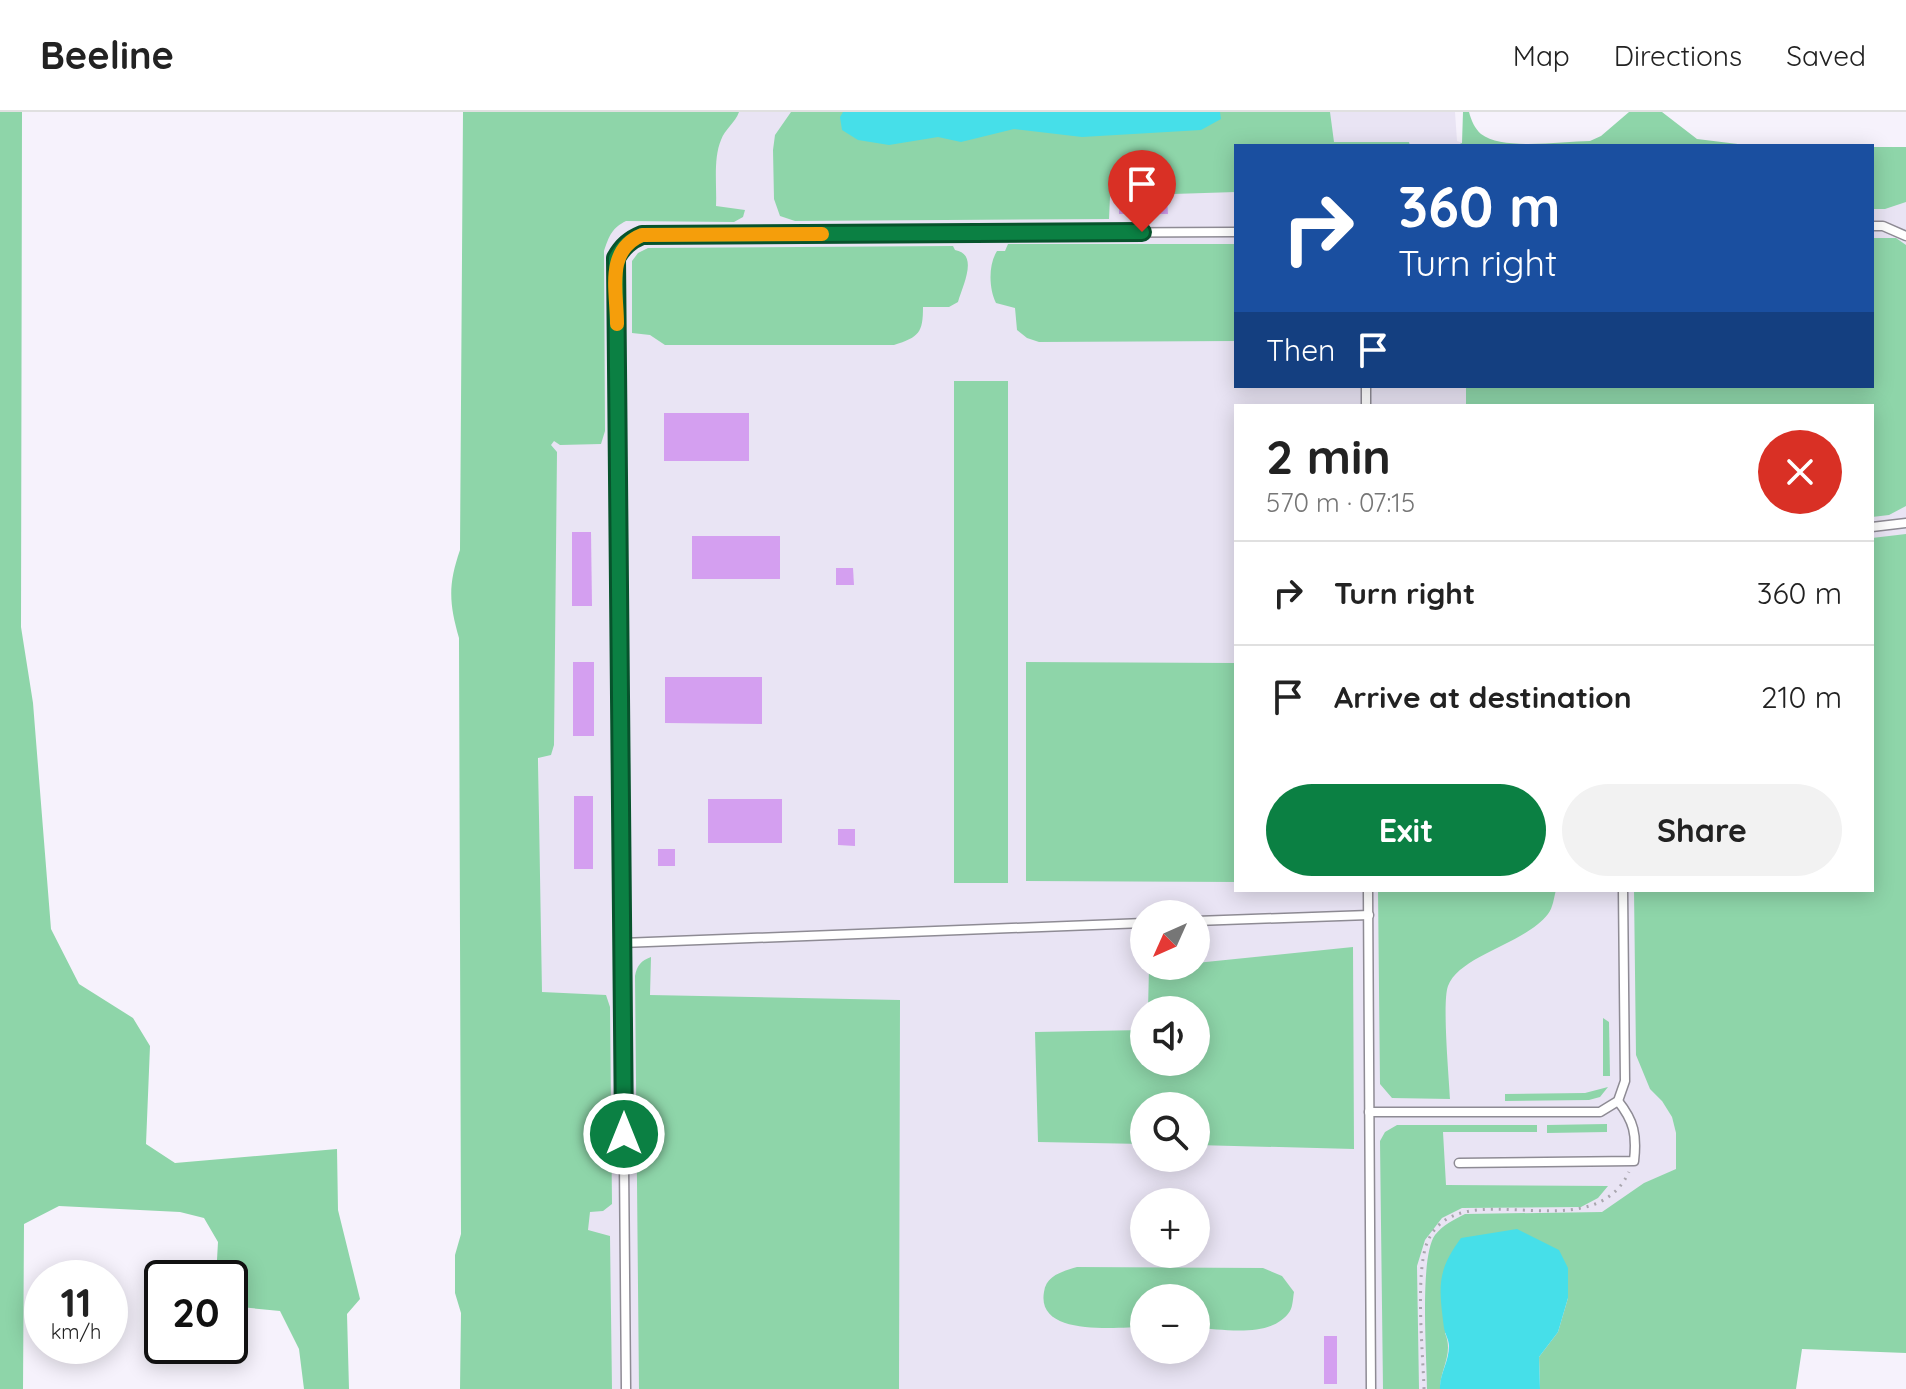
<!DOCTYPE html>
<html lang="en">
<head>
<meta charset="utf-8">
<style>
	:root { --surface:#fff; --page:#f2f2f2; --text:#222; --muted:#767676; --line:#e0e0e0; --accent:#0b8043 }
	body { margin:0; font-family:Quicksand,sans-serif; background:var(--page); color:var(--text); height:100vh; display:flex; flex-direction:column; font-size:30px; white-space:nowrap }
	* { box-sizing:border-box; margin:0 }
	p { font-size:26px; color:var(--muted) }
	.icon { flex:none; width:44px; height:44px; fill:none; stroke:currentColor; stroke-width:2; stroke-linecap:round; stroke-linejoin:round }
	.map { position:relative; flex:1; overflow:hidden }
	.drawer { position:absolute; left:1234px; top:292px; width:640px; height:488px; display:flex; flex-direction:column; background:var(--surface); border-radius:0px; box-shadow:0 4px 20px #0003 }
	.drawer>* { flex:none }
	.guide { position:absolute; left:1234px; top:32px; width:640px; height:244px; border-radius:0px; box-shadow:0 4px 20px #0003; background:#1a4fa0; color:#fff; overflow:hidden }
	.needle { width:52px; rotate:225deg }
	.fabs { position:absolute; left:1130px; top:788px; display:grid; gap:16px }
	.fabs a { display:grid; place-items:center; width:80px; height:80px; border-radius:50%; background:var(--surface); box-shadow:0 4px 20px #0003; font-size:40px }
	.speed { position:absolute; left:24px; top:1148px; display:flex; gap:16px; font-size:40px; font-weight:700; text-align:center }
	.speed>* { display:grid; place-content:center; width:104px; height:104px; border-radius:50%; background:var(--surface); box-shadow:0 4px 20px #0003; line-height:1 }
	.speed small { font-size:20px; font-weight:400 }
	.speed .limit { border:4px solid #111; border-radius:12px; background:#fff; color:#111 }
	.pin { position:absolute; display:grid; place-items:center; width:68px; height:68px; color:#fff; margin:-82px -34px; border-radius:50% 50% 50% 0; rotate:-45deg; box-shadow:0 0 8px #0007 }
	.pin .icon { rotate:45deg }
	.me { position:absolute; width:88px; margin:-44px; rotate:0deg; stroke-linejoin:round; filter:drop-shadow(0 0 6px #0008) }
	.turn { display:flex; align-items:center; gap:28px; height:168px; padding:0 32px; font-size:36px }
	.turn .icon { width:104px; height:104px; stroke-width:2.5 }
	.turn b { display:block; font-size:56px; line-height:68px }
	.then { display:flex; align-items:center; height:76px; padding:0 32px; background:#0003; gap:16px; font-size:30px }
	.round { display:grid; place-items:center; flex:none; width:84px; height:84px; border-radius:42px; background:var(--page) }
	.headline { display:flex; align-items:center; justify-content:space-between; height:136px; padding:0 32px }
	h1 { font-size:48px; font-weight:700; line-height:60px }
	.cta { display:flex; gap:16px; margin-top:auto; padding:16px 32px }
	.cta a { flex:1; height:92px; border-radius:48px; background:var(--accent); color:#fff; font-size:32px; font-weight:700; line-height:92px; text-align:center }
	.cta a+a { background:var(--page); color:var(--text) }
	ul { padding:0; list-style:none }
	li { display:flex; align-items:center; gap:24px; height:104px; padding:0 32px; border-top:2px solid var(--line) }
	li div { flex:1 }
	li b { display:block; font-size:30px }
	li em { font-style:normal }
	header { display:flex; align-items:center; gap:48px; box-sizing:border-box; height:112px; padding:0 40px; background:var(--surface); border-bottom:2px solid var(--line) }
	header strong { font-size:38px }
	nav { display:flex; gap:44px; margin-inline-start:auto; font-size:28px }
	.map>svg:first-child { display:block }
</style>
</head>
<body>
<header>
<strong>Beeline</strong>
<nav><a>Map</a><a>Directions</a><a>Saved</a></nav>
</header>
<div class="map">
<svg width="1906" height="1277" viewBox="0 0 1906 1277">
	<rect width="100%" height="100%" fill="#f6f2fc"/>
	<path fill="#e9e4f4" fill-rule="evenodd" d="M537,0H1455L1457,29L1471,34H1236V274H1872V49L1906,50V438L1872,443V294H1236V778H1650L1662,989L1672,1005L1676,1021V1076L1575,1277H540ZM1144,802H1196V854H1144ZM1144,898H1196V950H1144ZM1144,994H1196V1046H1144ZM1144,1090H1196V1142H1144ZM1144,1186H1196V1238H1144Z"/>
	<g fill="#8ed5a9">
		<path d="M0,0H22L21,515L33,591L51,817L79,872L133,906L150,934L146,1032L175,1051L337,1037L338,1098L360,1187L347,1202L349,1277H304L299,1237L280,1199L230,1194V1166H216L218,1130L204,1106L180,1100L59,1094L24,1112L23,1277H0Z"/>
		<path d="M463,0H739C735,11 725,17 721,28C713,47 717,74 716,94L745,98L743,105L734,110L626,109C612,116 609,124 604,139L605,319L601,332L560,333L554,329L551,333L557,340L554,633L551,643L538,646L542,880L606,883L610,895L612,1092L603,1099L590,1100L588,1118L610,1124L612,1277H460L461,1201L455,1181V1143L461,1122L459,526C449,491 448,473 460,438Z"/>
		<path d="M791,0H1330L1334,30H1409L1410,34H1236V80L1110,84L1109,107L795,109L780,104L774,87L773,38L775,23Z"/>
		<path d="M1463,0H1469C1471,8 1475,17 1481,22C1503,39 1562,29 1590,29L1601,24L1629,0H1662L1697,27L1746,33L1824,34H1455L1462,31Z"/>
		<path d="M1872,35H1906V90L1885,97H1872Z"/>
		<path d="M1872,126H1896L1906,133V394L1889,403L1872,405V294H1466V274H1872Z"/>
		<path d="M1008,132H1236V229L1039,230L1027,226L1017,218L1015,196L996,191C989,177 988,153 997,139H1005Z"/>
		<path d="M953,134L955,138C979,142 963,173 958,190L949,195H923C923,221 919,225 894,233H665L650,223L632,221V149L638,141L648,136Z"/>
		<rect x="954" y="269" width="54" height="502"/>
		<path d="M1906,422V1241L1802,1237L1796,1277H1540L1539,1245L1558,1220L1568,1186L1445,1221C1454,1242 1440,1257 1440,1277H1427C1427,1246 1419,1145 1435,1123C1443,1113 1453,1108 1465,1102L1602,1100L1644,1071L1676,1057V1021L1672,1005L1662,989L1650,977L1636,943L1634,778H1872V426Z"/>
		<path d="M1026,550L1236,551V770L1026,769Z"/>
		<path d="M1378,778H1556C1554,785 1553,796 1548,802C1525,832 1460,843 1448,874C1442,890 1449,965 1450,987L1392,986L1380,972Z"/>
		<path d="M1353,835L1354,1037L1196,1033V994H1144V1032L1038,1030L1035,920L1144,918V950H1196V898H1148L1149,856L1196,854V851Z"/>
		<path d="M651,845L650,883L900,888L899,1277H639L635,864C637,853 641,849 651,845Z"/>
		<path d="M1603,906L1609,910L1610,964H1603Z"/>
		<path d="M1608,975L1600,985L1589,988L1505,989V982L1585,981Z"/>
		<path d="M1607,1012V1020L1547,1021V1013Z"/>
		<path d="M1397,1013H1537V1020H1443L1446,1073L1608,1074L1598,1086L1581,1095L1462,1096L1442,1106L1425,1128L1417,1154L1419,1277H1383L1380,1029L1385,1020Z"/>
		<path d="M1077,1155L1263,1156L1282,1164L1294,1180C1293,1185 1293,1194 1290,1199C1272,1227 1224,1217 1196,1216V1186H1144V1215C1117,1215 1036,1225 1044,1180C1046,1163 1064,1159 1077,1155Z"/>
	</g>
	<g fill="#46dfe9">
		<path d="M843,0H1220L1221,7L1201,18L1082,25L1014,17L961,30L938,25L889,33L858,28L842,18L840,5Z"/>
		<path d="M1517,1117L1559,1138L1568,1156V1186L1558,1220L1539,1245L1540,1277H1440C1439,1263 1449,1250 1449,1234C1449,1228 1445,1222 1444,1216C1439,1175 1436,1160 1461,1126Z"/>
	</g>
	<g fill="#d49ff0">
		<path d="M1119,85H1167L1168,102H1119Z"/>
		<rect x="664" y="301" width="85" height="48"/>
		<path d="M572,420H591L592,494H572Z"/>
		<rect x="692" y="424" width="88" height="43"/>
		<path d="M836,456H853L854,473H836Z"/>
		<rect x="573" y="550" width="21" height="74"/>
		<path d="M665,565H762V612L665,611Z"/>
		<rect x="574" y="684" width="19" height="73"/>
		<rect x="708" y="687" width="74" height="44"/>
		<path d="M838,717H855V734L838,733Z"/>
		<rect x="658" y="737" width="17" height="17"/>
		<rect x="1324" y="1224" width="13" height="48"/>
	</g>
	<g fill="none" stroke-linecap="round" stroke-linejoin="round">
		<defs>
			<g id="service">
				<path d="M1872,114H1883L1906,124"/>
				<path d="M1366,274V294"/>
				<path d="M1872,415L1906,411"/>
				<path d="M1368,778L1371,1277"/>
				<path d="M1196,809L1369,803"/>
				<path d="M622,831L1144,811"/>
				<path d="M1369,1000H1600L1618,989L1625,969L1623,778"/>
				<path d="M1459,1051L1634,1049C1637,1023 1634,1009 1618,989"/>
				<path d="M626,1277L616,146C623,134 630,128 642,123L1236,120"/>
			</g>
		</defs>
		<use href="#service" stroke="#8e8b94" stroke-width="11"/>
		<path stroke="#a9a6ae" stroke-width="3" stroke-dasharray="2 6" stroke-linecap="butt" d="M1424,1277C1423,1241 1415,1162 1427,1131C1457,1056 1590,1142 1629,1060"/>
		<use href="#service" stroke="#fff" stroke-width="8"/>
	</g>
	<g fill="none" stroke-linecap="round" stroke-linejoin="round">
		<defs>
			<path id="route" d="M624,1022L616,146C623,134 630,128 642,123L1142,120"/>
		</defs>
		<use href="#route" stroke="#07532c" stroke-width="20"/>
		<use href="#route" stroke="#0b8043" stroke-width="14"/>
		<path stroke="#f59e0b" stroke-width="14" d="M617,212C617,179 605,138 642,123L822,122"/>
	</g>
</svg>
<div class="fabs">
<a><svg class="needle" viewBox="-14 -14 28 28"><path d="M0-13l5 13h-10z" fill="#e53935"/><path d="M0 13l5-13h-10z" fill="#767676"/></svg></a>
<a><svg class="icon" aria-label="sound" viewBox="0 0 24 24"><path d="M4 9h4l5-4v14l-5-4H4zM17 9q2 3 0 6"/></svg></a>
<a><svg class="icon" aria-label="search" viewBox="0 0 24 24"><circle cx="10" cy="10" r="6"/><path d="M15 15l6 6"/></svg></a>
<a>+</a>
<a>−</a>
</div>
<div class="speed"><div>11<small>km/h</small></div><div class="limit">20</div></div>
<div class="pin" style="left:1142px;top:120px;background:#d93025"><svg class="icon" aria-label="arrive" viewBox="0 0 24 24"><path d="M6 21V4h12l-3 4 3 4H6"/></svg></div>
<svg class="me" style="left:624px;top:1022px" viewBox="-20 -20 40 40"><circle r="17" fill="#0b8043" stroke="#fff" stroke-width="3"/><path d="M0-11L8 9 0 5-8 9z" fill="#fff"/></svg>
<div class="guide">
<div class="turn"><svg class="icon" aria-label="right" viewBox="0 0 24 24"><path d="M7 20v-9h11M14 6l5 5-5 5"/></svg><div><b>360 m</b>Turn right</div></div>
<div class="then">Then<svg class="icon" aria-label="arrive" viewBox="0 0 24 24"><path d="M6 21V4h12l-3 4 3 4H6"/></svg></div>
</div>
<section class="drawer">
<div class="headline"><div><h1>2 min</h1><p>570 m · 07:15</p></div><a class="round" style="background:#d93025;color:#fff"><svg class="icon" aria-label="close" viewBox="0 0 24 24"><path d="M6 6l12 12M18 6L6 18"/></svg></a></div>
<ul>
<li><svg class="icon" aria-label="right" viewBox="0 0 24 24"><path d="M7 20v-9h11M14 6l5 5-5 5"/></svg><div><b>Turn right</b></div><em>360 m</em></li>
<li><svg class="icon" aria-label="arrive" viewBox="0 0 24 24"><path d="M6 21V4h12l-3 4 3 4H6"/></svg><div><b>Arrive at destination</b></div><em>210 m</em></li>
</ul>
<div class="cta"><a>Exit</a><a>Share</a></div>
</section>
</div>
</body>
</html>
